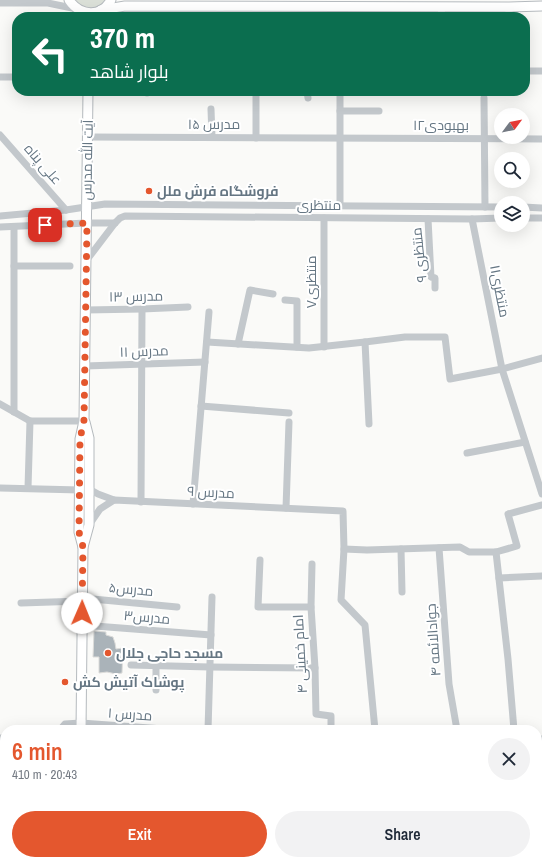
<!DOCTYPE html>
<html lang="en">
<head>
<meta charset="utf-8">
<style>
	:root { --surface:#fff; --page:#f2f2f3; --text:#1f2937; --muted:#747a83; --accent:#e4572e }
	body { margin:0; font-family:"Archivo Narrow",Cairo,sans-serif; background:var(--page); color:var(--text); height:100vh; display:flex; flex-direction:column; font-size:15px; white-space:nowrap }
	* { box-sizing:border-box; margin:0 }
	p { font-size:13px; color:var(--muted) }
	.icon { flex:none; width:22px; height:22px; fill:none; stroke:currentColor; stroke-width:2; stroke-linecap:round; stroke-linejoin:round }
	.map { position:relative; flex:1; overflow:hidden }
	.drawer { position:absolute; left:0px; top:725px; width:542px; height:140px; display:flex; flex-direction:column; background:var(--surface); border-radius:16px 16px 0 0; box-shadow:0 4px 16px #0002 }
	.drawer>* { flex:none }
	.banner { position:absolute; left:12px; top:12px; width:518px; height:84px; border-radius:16px; box-shadow:0 4px 16px #0002; background:#0b6e4f; color:#fff; overflow:hidden }
	.needle { width:26px; rotate:58deg }
	.controls { position:absolute; left:494px; top:108px; display:grid; gap:8px }
	.controls a { display:grid; place-items:center; width:36px; height:36px; border-radius:50%; background:var(--surface); box-shadow:0 4px 16px #0002; font-size:20px }
	.pin { position:absolute; display:grid; place-items:center; width:34px; height:34px; color:#fff; margin:-17px; border-radius:8px; box-shadow:0 2px 6px #0006 }
	.me { position:absolute; width:44px; margin:-22px; rotate:1deg; stroke-linejoin:round; filter:drop-shadow(0 0 3px #0008) }
	.turn { display:flex; align-items:center; gap:14px; height:84px; padding:0 12px; font-size:18px }
	.turn .icon { width:52px; height:52px; stroke-width:2.5 }
	.turn b { display:block; font-size:28px; line-height:34px }
	.round { display:grid; place-items:center; flex:none; width:42px; height:42px; border-radius:21px; background:var(--page) }
	.headline { display:flex; align-items:center; justify-content:space-between; height:68px; padding:0 12px }
	h1 { font-size:24px; font-weight:600; line-height:30px; color:var(--accent) }
	.button { display:flex; gap:8px; margin-top:auto; padding:8px 12px }
	.button a { flex:1; height:46px; border-radius:24px; background:var(--accent); color:#fff; font-size:16px; font-weight:600; line-height:46px; text-align:center }
	.button a+a { background:var(--page); color:var(--text) }
	.map>svg:first-child { display:block }
</style>
</head>
<body>
<div class="map">
<svg width="542" height="865" viewBox="0 0 542 865">
	<rect width="100%" height="100%" fill="#fafaf8"/>
	<g fill="#dadfd7">
		<path d="M72,0H108L98,9H84Z"/>
		<path d="M542,809V851L537,850V811Z"/>
		<path d="M68,860H92L86,865H73Z"/>
	</g>
	<path fill="#aab3b9" stroke="#dcdcda" d="M94,631L106,632V635L113,637L115,643L116,649L123,648L122,673L116,674L107,672L99,673V657H93Z"/>
	<g fill="none" stroke-linecap="round" stroke-linejoin="round">
		<defs>
			<g id="major">
				<path d="M69,0C80,16 101,18 111,0"/>
				<path d="M101,10L125,6L509,7L542,6"/>
				<path d="M83,547L79,532L80,439L84,421L88,91"/>
				<path d="M81,730L83,547L89,525V438L85,422"/>
				<path d="M0,848L5,849"/>
				<path d="M537,858H542"/>
				<path d="M65,860L69,865"/>
				<path d="M261,860L471,865"/>
				<path d="M90,865L94,860"/>
			</g>
		</defs>
		<use href="#major" stroke="#b5babe" stroke-width="11"/>
		<g stroke="#c3c8cc" stroke-width="7">
			<path d="M0,3H48L77,9"/>
			<path d="M441,7L442,17"/>
			<path d="M509,7V17"/>
			<path d="M220,17V6"/>
			<path d="M256,17V6"/>
			<path d="M525,71H542"/>
			<path d="M0,77H17"/>
			<path d="M147,91V93"/>
			<path d="M307,91L308,98"/>
			<path d="M484,98L485,207"/>
			<path d="M211,109L212,137"/>
			<path d="M340,111H379"/>
			<path d="M0,135L66,210"/>
			<path d="M88,137L542,139"/>
			<path d="M256,138V91"/>
			<path d="M340,206V91"/>
			<path d="M523,207L542,208"/>
			<path d="M0,216L66,210L105,204L501,207"/>
			<path d="M324,218V347"/>
			<path d="M523,218H542"/>
			<path d="M428,219L431,277L435,278V288"/>
			<path d="M472,219L502,369L542,494"/>
			<path d="M0,227L87,223H115"/>
			<path d="M14,227V412"/>
			<path d="M86,261L115,223L120,218L125,216L472,219L501,218"/>
			<path d="M14,266H70"/>
			<path d="M285,300L297,301V347"/>
			<path d="M86,310L142,309L188,307"/>
			<path d="M207,342L309,348L365,342L405,337H445L450,379L502,369L542,358"/>
			<path d="M365,342L369,424"/>
			<path d="M238,344L250,290L273,294"/>
			<path d="M85,366L205,362"/>
			<path d="M0,404L30,421H84"/>
			<path d="M201,406L289,413"/>
			<path d="M467,453L525,442"/>
			<path d="M0,488L80,490"/>
			<path d="M28,488L30,421"/>
			<path d="M89,489L98,494L114,500"/>
			<path d="M141,502L142,309"/>
			<path d="M193,504L209,312"/>
			<path d="M286,508L289,422"/>
			<path d="M89,525L100,509L114,500L343,511L344,549L341,600L365,625L375,730"/>
			<path d="M439,548L449,684L457,730"/>
			<path d="M344,549L367,550L460,547L469,552H496L517,546L508,514L542,505"/>
			<path d="M401,549L402,592"/>
			<path d="M496,552L508,659L514,730"/>
			<path d="M260,560L258,607H311"/>
			<path d="M312,564L311,607L315,668L316,714L331,716V730"/>
			<path d="M499,578L542,576"/>
			<path d="M82,598L177,607"/>
			<path d="M21,603L82,601"/>
			<path d="M82,625L211,635"/>
			<path d="M131,665L210,667L315,668"/>
			<path d="M156,690V666"/>
			<path d="M60,730L65,724L81,723L177,730"/>
			<path d="M208,730L212,597"/>
			<path d="M0,738H5"/>
			<path d="M537,739H542"/>
			<path d="M170,865V860"/>
			<path d="M243,865L244,860"/>
		</g>
		<use href="#major" stroke="#fff" stroke-width="9"/>
	</g>
	<g fill="none" stroke-linecap="round" stroke-linejoin="round">
		<path stroke="#e4572e" stroke-width="7" stroke-dasharray="0 12.6" d="M45,225L87,223L84,420L80,439L79,532L83,547L82,613"/>
	</g>
	<g fill="#e4572e" stroke="#fff" stroke-width="1.5">
		<circle cx="149" cy="191" r="4"/>
		<circle cx="108" cy="653" r="4"/>
		<circle cx="65" cy="682" r="4"/>
	</g>
	<g text-anchor="middle" dominant-baseline="central" stroke-width="4" stroke-linejoin="round" paint-order="stroke">
		<g font-size="14" fill="#657683" stroke="#fff">
			<text x="214" y="124">مدرس ۱۵</text>
			<text x="441" y="125">بهبودی۱۲</text>
			<text transform="translate(87 160) rotate(-89)">آیت الله مدرس</text>
			<text transform="translate(43 164) rotate(49)">علی پناه</text>
			<text x="319" y="205">منتظری</text>
			<text transform="translate(419 255) rotate(-96)">منتظری ۹</text>
			<text transform="translate(311 282) rotate(-90)">منتظری۷</text>
			<text transform="translate(500 291) rotate(79)">منتظری۱۱</text>
			<text transform="translate(136 296) rotate(-1)">مدرس ۱۳</text>
			<text transform="translate(144 351) rotate(-2)">مدرس ۱۱</text>
			<text transform="translate(211 492) rotate(3)">مدرس ۹</text>
			<text transform="translate(131 589) rotate(5)">مدرس۵</text>
			<text transform="translate(147 617) rotate(5)">مدرس۳</text>
			<text transform="translate(433 640) rotate(-94)">جوادالائمه ۴</text>
			<text transform="translate(300 654) rotate(-93)">امام خمینی ۴</text>
			<text transform="translate(130 714) rotate(4)">مدرس ۱</text>
		</g>
		<g font-size="14" font-weight="bold" fill="#657683" stroke="#fff" text-anchor="start">
			<text x="157" y="191">فروشگاه فرش ملل</text>
			<text x="116" y="653">مسجد حاجی جلال</text>
			<text x="73" y="682">پوشاک آتیش کش</text>
		</g>
	</g>
</svg>
<div class="controls">
<a><svg class="needle" viewBox="-14 -14 28 28"><path d="M0-13l5 13h-10z" fill="#e53935"/><path d="M0 13l5-13h-10z" fill="#747a83"/></svg></a>
<a><svg class="icon" aria-label="search" viewBox="0 0 24 24"><circle cx="10" cy="10" r="6"/><path d="M15 15l6 6"/></svg></a>
<a><svg class="icon" aria-label="layers" viewBox="0 0 24 24"><path d="M12 4l9 5-9 5-9-5zM3 14l9 5 9-5"/></svg></a>
</div>
<div class="pin" style="left:45px;top:225px;background:#d93025"><svg class="icon" aria-label="arrive" viewBox="0 0 24 24"><path d="M6 21V4h12l-3 4 3 4H6"/></svg></div>
<svg class="me" style="left:82px;top:613px" viewBox="-20 -20 40 40"><circle r="19" fill="#fff"/><path d="M0-13L10 11 0 6-10 11z" fill="#e4572e"/></svg>
<div class="banner">
<div class="turn"><svg class="icon" aria-label="left" viewBox="0 0 24 24"><path d="M17 20v-9H6M10 6l-5 5 5 5"/></svg><div><b>370 m</b>بلوار شاهد</div></div>
</div>
<section class="drawer">
<div class="headline"><div><h1>6 min</h1><p>410 m · 20:43</p></div><a class="round"><svg class="icon" aria-label="close" viewBox="0 0 24 24"><path d="M6 6l12 12M18 6L6 18"/></svg></a></div>
<div class="button"><a>Exit</a><a>Share</a></div>
</section>
</div>
</body>
</html>
